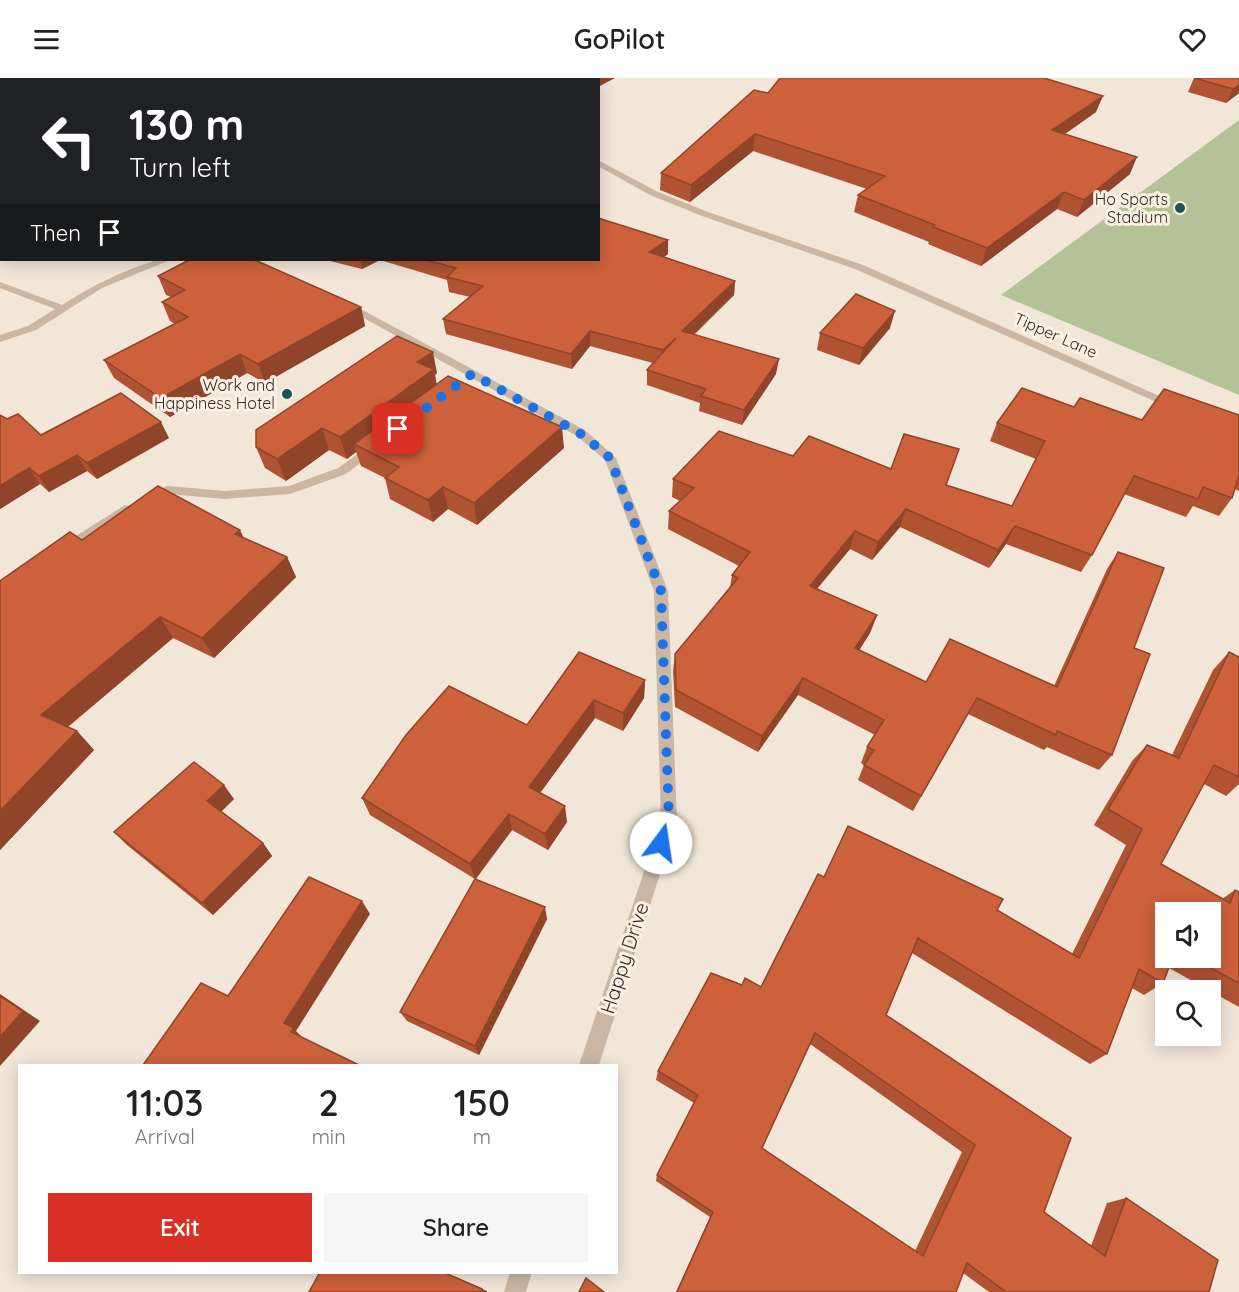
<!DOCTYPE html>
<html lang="en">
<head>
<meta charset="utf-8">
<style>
	:root { --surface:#fff; --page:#f6f6f6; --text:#222; --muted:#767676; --accent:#d93025 }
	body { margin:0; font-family:Quicksand,sans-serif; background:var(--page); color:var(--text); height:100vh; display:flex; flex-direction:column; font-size:22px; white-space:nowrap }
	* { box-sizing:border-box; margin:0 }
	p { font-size:20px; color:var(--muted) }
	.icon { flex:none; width:33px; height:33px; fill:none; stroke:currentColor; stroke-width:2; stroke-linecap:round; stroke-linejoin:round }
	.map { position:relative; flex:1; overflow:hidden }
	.details { position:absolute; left:18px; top:986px; width:600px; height:210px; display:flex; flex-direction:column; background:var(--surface); border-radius:0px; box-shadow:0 3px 15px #0003 }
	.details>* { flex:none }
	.top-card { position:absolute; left:0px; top:0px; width:600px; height:183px; box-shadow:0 3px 15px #0003; background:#202124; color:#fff; overflow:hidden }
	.controls { position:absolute; left:1155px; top:824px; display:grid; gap:12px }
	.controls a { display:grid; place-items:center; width:66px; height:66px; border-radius:0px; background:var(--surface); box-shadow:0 3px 15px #0003; font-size:30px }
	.pin { position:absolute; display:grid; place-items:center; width:51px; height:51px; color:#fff; margin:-26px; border-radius:12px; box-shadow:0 3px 9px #0006 }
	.me { position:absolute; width:66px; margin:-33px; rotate:14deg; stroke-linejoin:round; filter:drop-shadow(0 0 4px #0008) }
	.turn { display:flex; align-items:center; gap:21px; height:126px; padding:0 30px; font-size:27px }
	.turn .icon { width:78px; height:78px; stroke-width:2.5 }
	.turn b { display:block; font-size:42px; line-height:51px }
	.then { display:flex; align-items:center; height:57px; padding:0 30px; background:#0003; gap:12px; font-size:22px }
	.eta { display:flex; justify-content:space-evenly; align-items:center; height:102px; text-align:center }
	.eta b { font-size:36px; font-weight:600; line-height:42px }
	.primary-button { display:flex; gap:12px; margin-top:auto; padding:12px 30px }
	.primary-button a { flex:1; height:69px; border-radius:0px; background:var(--accent); color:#fff; font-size:24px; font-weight:600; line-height:69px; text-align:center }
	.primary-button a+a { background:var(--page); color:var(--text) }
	header { display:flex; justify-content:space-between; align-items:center; height:78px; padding:0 30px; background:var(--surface); font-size:27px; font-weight:600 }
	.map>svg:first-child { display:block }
</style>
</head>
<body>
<header><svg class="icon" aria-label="menu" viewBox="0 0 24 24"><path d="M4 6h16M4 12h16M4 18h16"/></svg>GoPilot<svg class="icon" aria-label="heart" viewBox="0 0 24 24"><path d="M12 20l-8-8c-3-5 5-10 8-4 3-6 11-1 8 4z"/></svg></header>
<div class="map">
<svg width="1239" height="1214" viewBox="0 0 1239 1214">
	<rect width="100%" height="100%" fill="#f2e6d8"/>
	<path fill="#b3c297" d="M1239,42V317L1001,217Z"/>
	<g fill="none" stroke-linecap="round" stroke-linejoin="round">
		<g fill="#cbb6a3" fill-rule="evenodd">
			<path d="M598,82L656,113L708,134L863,187L1182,328L1180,331H1172L855,191L702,138L650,117L598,88Z"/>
			<path d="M157,182H170L102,210L36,252L0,264V257L28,248L55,231L0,210V204L62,227C93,207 122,193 157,182Z"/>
			<path d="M346,223L585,352L616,380L668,513L677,743L599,987H579L661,743L654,513L605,382L577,358L342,228L341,226Z"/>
			<path d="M373,365L377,366V372L346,396L290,416L225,421L169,416L149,423L143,419L145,416L168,408L225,413L289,408L338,390Z"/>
			<path d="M125,427L130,428L131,431L130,434L70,474H60L58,471L60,468Z"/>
			<path d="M510,1194H532L526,1214H504Z"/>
		</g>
	</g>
	<g fill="#b05333" fill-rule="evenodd">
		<path d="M1194,0H1239V15L1226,25L1188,14Z"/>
		<path d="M768,15L1096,34L1065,56L1130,96L1077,139L1057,131L981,188L928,166L929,164L854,134L858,117L867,111L753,73L690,124L660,112L661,95Z"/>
		<path d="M668,176L664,179L735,203L734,217L694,257L776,296L742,347L699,333L700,325L647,307V292L653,285L590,268L572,291L446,256L443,241L470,219L449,214L447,202L380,182L362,191L326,182H598Z"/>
		<path d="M158,198L361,229L365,248L265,305L247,295L170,339L114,300L104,282L175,246L170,243L162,224L171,219L166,217Z"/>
		<path d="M890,250L859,287L817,272L820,255Z"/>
		<path d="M437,295L435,297L436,306L564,370L477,447L448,431L433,444L390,421L385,400L361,388L356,374L347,381L329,372L286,403L265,390L256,369Z"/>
		<path d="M1074,329L1142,342L1239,337V413L1235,411L1232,420L1219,438L1193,428L1186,439L1124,416L1092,477L1081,494L1006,466L989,490L900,449L872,482L850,471L817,511L877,537L870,555L859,572L926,604L1054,608L1107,491L1118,474L1134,570L1112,677L1099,692L1047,669L1044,672L968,636L913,733L858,702L864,687L861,685L867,669L875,657L798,617L758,674L675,629L673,593L675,576L730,509L732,497L739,488L668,451L669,433L680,423L672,419L673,401L793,378L891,391L1012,428L1036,381L990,363L997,345Z"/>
		<path d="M7,341L41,357L169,360L97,401L87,393L49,414L40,406L0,431Z"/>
		<path d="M243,460L287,479L296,499L214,580L173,560L68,649L77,653L94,672L0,772V503Z"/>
		<path d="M1229,574L1239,579V706L1226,718L1204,706L1161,786L1222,821L1235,812L1239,814V929L1169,890L1163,905L1144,917L1132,910L1107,976L1090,986L912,875L886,937L1044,1134L1091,1168L1107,1125L1126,1120L1209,1214H989L963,1195L956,1214H676L710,1139L656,1103L657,1097L694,1025L656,1002L658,993L742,907L761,909L824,799L997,832L1072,876L1126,767L1094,747L1132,683L1147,667L1172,677L1213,592ZM1166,834L1210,879H1166ZM810,966L962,1074L915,1173L762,1070Z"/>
		<path d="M645,602L644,620L623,653L595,640L540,715L567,744L548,772L512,752L476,801L547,841L479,977L407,943L400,934L475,801L370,737L362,720L527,647Z"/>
		<path d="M234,721L221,733L263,765L272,778L213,837L127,767L114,754Z"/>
	</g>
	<g fill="#904429">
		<path d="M590,0H615L598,9V2H590Z"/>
		<path d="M1239,7V15L1226,25L1233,11Z"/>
		<path d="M1103,18L1096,34L1046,69L1052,52Z"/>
		<path d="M755,56L753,73L690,124L691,107Z"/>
		<path d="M1137,79L1130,96L1077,139L1084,122Z"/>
		<path d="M1064,114L1057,131L981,188L987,170Z"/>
		<path d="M2,160V180L0,181V161Z"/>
		<path d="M668,162V176L649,189V174Z"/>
		<path d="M360,182H380L362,191Z"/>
		<path d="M735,203L734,217L681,268L682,253Z"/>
		<path d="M361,229L365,248L265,305L258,286Z"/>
		<path d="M895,233L890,250L859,287L863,270Z"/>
		<path d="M590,253V268L572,291L571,276Z"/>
		<path d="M433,274L437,295L435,297L438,313L354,366L356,374L347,381L340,359L417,284Z"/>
		<path d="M240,276L247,295L170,339L161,320Z"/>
		<path d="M779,281L776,296L742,347L744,332Z"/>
		<path d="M161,344L169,360L97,401L87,385Z"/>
		<path d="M562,349L564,370L477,447L474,425Z"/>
		<path d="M322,350L329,372L286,403L277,381Z"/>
		<path d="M77,377L87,393L49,414L39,398Z"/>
		<path d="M29,390L40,406L0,431V408Z"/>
		<path d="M443,409L448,431L433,444L428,422Z"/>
		<path d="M906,431L900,449L872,482L878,464Z"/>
		<path d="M1015,448L1006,466L989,490L998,472Z"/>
		<path d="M240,452L250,473L235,456Z"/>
		<path d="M855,453L850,471L805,525L810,508Z"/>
		<path d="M287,479L296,499L214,580L202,560Z"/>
		<path d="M877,537L870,555L850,587L855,570Z"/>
		<path d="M160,539L173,560L59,656L41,637Z"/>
		<path d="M803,600L798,617L758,674L762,658Z"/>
		<path d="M645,602L644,620L623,653V635Z"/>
		<path d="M594,622L595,640L532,726L529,709Z"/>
		<path d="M77,653L94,672L0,772V733Z"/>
		<path d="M224,707L234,721L218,737L207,723Z"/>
		<path d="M565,728L567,744L548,772L545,756Z"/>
		<path d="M509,736L512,752L475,801L470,786Z"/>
		<path d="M263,765L272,778L213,837L202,825Z"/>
		<path d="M362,823L370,836L296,953L304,961L302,964L284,945Z"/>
		<path d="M545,829L547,841L479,977L475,968Z"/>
		<path d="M0,916L40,943L0,988Z"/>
		<path d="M443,1194L487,1213V1214H481Z"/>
	</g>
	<g fill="#cd613b" stroke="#904429" stroke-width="1.5" fill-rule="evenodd">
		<path d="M53,0H245L252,2H50Z"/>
		<path d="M343,0H591L593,1L591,2H340Z"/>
		<path d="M780,0H1044L1103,18L1052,52L1137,79L1084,122L1064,114L987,170L933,149L935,147L858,117L885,98L755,56L691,107L661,95L754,12L768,15Z"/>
		<path d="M1194,0H1239V7L1233,11Z"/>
		<path d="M0,22L2,23V160L0,161Z"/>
		<path d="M598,140L668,162L649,174L735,203L682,253L779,281L744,332L701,318L706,311L647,292L676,260L663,272L590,253L571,276L443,241L483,208L447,199L456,190L426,182H598Z"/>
		<path d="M189,182H255L361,229L258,286L240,276L161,320L104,282L188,239L162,224L185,212L158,198Z"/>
		<path d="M856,216L895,233L863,270L820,255Z"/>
		<path d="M397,258L433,274L417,284L434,291L340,359L322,350L277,381L256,369V352Z"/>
		<path d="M448,298L562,349L474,425L443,409L428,422L385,400L399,389L354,366Z"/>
		<path d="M1022,310L1074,329L1080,320L1142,342L1164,311L1239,337V398L1232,420L1203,409L1198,421L1134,398L1092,477L1015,448L998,472L906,431L878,464L855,453L810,508L877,537L855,570L926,604L950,561L1057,609L1118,474L1164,490L1134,570L1150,576L1112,677L1057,653L1056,657L977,620L921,718L864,687L874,672L867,669L884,642L803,600L762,658L676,612L675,576L738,500L732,497L750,474L669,433L694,410L673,401L719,353L793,378L809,358L891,391L904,356L959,371L946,407L1012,428L1045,363L997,345Z"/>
		<path d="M121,315L161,344L87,385L77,377L39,398L29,390L0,408V337L7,341L18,336L41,357Z"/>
		<path d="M158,408L240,452L235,456L287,479L202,560L160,539L41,637L77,653L0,733V503L70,454L82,462Z"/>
		<path d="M579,574L645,602L623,635L594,622L529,709L565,728L545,756L509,736L470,786L362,720L406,657L449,608L527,647Z"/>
		<path d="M1229,574L1239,579V699L1214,687L1161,786L1230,825L1235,812L1239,814V905L1190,879H1210V834H1166V879H1173L1163,905L1139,891L1107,976L918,860L886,937L1071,1060L1044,1134L1105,1178L1126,1120L1218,1182L1209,1214H1006L967,1185L956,1214H677L713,1134L657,1097L698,1017L658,993L711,895L742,907L745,900L761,909L818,796L824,799L848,748L1003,821L997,832L1079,880L1142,751L1108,731L1147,667L1179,680ZM815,955L975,1067L923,1178L762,1070Z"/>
		<path d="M194,684L224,707L207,723L263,765L202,825L114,754Z"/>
		<path d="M309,799L362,823L284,945L294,950L291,954L359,987H143L201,905L228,918Z"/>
		<path d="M475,801L545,829L475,968L400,934Z"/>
		<path d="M0,918L23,933L0,959Z"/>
		<path d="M320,1194H443L482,1211L481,1214H309Z"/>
		<path d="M586,1200L604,1214H579Z"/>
	</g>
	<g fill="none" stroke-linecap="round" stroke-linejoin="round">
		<path stroke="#1a73e8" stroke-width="10" stroke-dasharray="0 18" d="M398,351L472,296L581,356L610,380L661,513L669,743L661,765"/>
	</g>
	<g fill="#195459" stroke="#faf0e4" stroke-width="2">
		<circle cx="1180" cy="130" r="6"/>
		<circle cx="287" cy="316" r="6"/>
	</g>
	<g text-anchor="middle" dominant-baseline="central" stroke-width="6" stroke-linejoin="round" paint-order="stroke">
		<g font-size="16" fill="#352b26" stroke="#faf0e4" text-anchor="end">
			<text x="1168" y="121">Ho Sports<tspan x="1168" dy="18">Stadium</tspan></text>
			<text x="275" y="307">Work and<tspan x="275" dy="18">Happiness Hotel</tspan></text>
		</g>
		<g font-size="16" fill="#352b26" stroke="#faf0e4">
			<text transform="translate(1056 257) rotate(24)">Tipper Lane</text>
		</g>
		<g font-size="20" fill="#352b26" stroke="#faf0e4">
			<text transform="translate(624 880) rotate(-72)">Happy Drive</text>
		</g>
	</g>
</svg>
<div class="controls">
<a><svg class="icon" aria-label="sound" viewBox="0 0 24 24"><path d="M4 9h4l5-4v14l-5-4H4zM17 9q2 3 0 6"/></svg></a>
<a><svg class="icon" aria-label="search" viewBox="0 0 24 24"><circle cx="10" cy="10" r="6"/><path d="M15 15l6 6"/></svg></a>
</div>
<div class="pin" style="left:398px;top:351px;background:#d93025"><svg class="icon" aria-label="arrive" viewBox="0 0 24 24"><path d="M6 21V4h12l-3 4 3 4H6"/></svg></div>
<svg class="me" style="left:661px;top:765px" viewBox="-20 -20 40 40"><circle r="19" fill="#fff"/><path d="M0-13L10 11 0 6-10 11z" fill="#1a73e8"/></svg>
<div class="top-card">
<div class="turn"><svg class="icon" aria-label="left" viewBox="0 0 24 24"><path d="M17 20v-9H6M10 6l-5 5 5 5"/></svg><div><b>130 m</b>Turn left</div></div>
<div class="then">Then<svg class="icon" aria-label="arrive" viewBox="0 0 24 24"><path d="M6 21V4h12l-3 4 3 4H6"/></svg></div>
</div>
<section class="details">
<div class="eta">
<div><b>11:03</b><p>Arrival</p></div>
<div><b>2</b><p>min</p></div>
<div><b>150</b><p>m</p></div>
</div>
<div class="primary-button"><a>Exit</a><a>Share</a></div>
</section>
</div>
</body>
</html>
